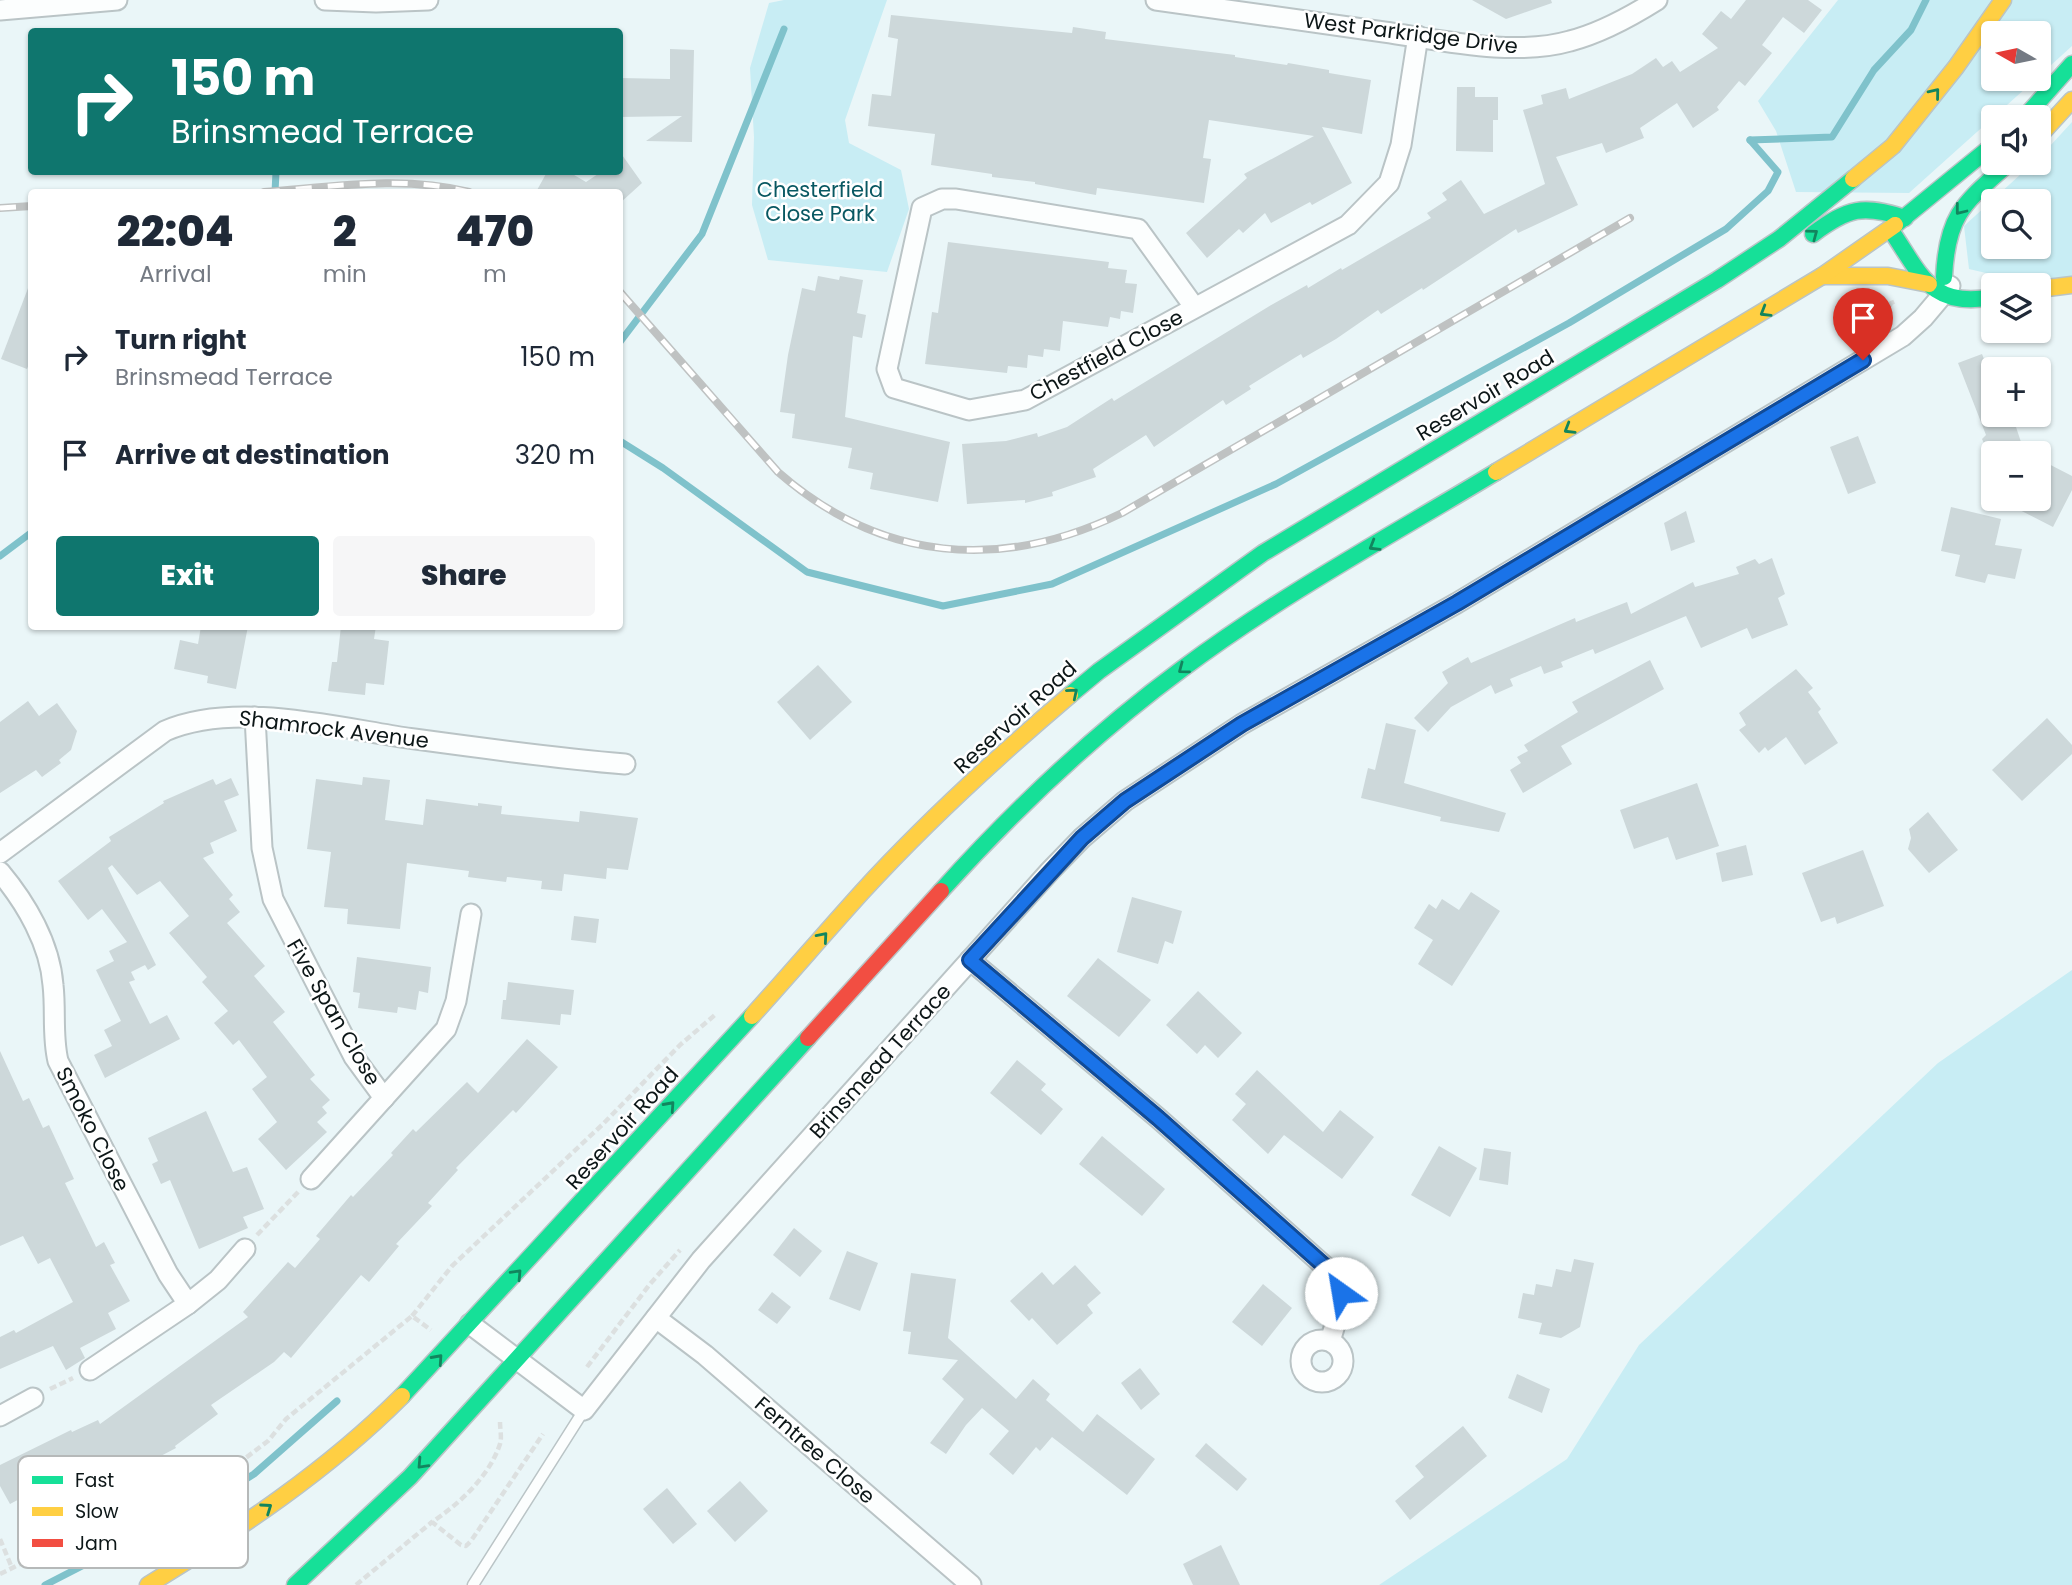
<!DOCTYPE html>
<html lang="en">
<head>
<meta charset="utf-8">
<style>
	:root { --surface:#fff; --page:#f6f6f7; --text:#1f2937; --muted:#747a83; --accent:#0f766e }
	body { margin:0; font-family:Poppins,sans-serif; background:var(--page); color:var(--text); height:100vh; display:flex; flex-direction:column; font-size:26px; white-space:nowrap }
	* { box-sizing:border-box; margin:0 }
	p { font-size:23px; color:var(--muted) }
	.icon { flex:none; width:38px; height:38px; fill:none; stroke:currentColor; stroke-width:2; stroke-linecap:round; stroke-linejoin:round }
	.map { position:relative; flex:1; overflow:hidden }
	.drawer { position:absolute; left:28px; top:189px; width:595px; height:441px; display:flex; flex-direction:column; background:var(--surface); border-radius:7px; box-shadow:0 2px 5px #0004 }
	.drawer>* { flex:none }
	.top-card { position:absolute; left:28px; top:28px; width:595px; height:147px; border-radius:7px; box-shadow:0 2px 5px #0004; background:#0f766e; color:#fff; overflow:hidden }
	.needle { width:46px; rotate:279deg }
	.fabs { position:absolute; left:1981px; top:21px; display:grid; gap:14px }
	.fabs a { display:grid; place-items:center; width:70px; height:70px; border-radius:7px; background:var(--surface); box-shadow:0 2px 5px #0004; font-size:35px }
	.pin { position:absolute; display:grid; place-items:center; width:60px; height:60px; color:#fff; margin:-72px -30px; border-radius:50% 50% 50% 0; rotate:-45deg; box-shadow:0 0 7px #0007 }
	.pin .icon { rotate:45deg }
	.me { position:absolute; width:77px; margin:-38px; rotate:328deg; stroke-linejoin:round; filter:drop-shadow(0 0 5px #0008) }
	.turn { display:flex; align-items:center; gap:24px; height:147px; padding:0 28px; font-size:32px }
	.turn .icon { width:91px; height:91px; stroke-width:2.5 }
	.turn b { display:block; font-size:49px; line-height:60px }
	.eta { display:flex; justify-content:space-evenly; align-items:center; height:119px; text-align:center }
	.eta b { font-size:42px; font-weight:800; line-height:49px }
	.primary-button { display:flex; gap:14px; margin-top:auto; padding:14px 28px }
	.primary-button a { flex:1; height:80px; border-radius:7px; background:var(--accent); color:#fff; font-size:28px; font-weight:800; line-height:80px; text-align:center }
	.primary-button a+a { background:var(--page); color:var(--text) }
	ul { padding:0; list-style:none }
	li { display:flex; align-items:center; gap:21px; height:98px; padding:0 28px }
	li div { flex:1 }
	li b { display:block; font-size:26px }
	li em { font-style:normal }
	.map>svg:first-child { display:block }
</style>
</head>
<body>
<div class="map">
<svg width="2072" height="1585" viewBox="0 0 2072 1585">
	<rect width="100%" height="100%" fill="#eaf6f8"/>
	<g fill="#c8edf4" fill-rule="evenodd">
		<path d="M784,0H887L845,120L849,143L901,170L909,209L887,272L768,260L752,205L754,137L750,68L769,3Z"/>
		<path d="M1838,0H2072V46L2039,76V33H1993V79H2036L1909,193L1796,192L1776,131L1758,101Z"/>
		<path d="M2072,122V282L2028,283L1969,269L1964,226L2033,163H2039V158ZM1993,201H2039V247H1993Z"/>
		<path d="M2072,970V1585H1379L1567,1459L1639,1345L1938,1063Z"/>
	</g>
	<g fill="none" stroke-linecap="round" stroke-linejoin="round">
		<g stroke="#7fc2cb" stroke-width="7">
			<path d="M1750,140L1832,137L1874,70L1911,30L1926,0"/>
			<path d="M275,192L276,172"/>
			<path d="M620,342L702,234L784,29"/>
			<path d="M620,441L663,468L807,572L943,606L1052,584L1276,484L1569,323L1726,229L1768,191L1778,172L1750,140"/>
			<path d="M0,556L32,532"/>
			<path d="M45,1585L224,1493L254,1474L337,1401"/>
		</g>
	</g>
	<g fill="#cdd8da">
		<path d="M1472,0H1551L1552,3L1506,19Z"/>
		<path d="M1746,0H1808L1822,10L1804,33L1783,17L1762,45L1772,53L1745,86L1739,81L1717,107L1719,110L1693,128L1677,103L1640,128L1644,138L1606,153L1602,143L1556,157L1578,205L1518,233L1516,229L1423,290L1422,288L1381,314L1378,310L1336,339L1303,358L1301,354L1249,386L1251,389L1226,405L1223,400L1154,447L1146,435L1093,469L1096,477L1052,492L1053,496L1025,503V500L967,504L962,444L1006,441L1037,433L1038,437L1067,427L1112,398L1114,401L1273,304L1307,285L1308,288L1341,268L1342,270L1431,218L1427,213L1447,200L1442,193L1461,180L1484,214L1545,184L1523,110L1543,104L1541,95L1566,88L1569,99L1632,74L1656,58L1663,67L1672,61L1680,72L1718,48L1702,34L1721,11L1731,19Z"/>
		<path d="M891,15L1072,33L1073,27L1106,32L1105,39L1235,55V57L1287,65L1288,63L1329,70V73L1371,80L1362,134L1322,127L1352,183L1312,205L1310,202L1271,223L1265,213L1243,233L1239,229L1207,258L1186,233L1247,178L1244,174L1314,136L1209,120L1203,158L1211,159L1204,203L1097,188L1096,195L1035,184V182L992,177V174L931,165L935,134L868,126L872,94L891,96L898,39L888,37Z"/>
		<path d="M670,49L694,50L692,142L646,141L682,116L620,117V78L670,79Z"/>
		<path d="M1457,87H1475V97H1498V120H1493V152L1456,151Z"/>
		<path d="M620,152L642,183L620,203V192H536L547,172H569L586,182L601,172H620Z"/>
		<path d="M948,242L1109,262L1108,268L1127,270L1125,283L1137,284L1133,313L1121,311L1120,319L1110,317L1108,327L1063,321L1060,351L1044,349L1043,357L1028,355L1027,368L1008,366L1007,373L925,364L932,312L938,313Z"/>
		<path d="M818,276L839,280L840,276L863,280L857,313L866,315L862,338L853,336L845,417L950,442L938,502L870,489L873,473L848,468L852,448L792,438L795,414L780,412L788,355L802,288L815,291Z"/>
		<path d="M30,283L32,357L27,369L1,359Z"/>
		<path d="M1982,354L1993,382V415H2012L2022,445L2004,453H1993L1991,459L1982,439L1986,435L1958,363Z"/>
		<path d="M1858,436L1876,483L1848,494L1830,447Z"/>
		<path d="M2039,459L2072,476V490L2053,527L1998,499H2039Z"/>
		<path d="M1951,507L2001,519L1995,545L2022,549L2015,579L1988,574L1985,583L1955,576L1960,555L1941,551Z"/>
		<path d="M1686,511L1695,542L1671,551L1664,523Z"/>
		<path d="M1772,558L1785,594L1778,598L1788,625L1752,639L1747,628L1701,648L1686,616L1595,654L1593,649L1561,662L1563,667L1544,674L1541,666L1510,679L1513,686L1495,694L1491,685L1451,707L1428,732L1414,718L1448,683L1442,672L1468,657L1471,663L1575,618L1576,622L1627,602L1631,614L1693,582L1695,587L1739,574L1736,567L1755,559L1759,564Z"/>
		<path d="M201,626H248L236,689L207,683L208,676L174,669L180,640L198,644Z"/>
		<path d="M341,626H376L374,639L389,641L384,685L366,683L365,695L328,691L332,662H337Z"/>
		<path d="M1650,660L1664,689L1561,746L1572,764L1523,793L1510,770L1521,763L1517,757L1528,751L1524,745L1578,712L1572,702Z"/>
		<path d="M818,665L852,702L810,740L777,702Z"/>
		<path d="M1796,669L1813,688L1808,692L1821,709L1818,712L1838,743L1805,765L1786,737L1768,751L1765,747L1759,753L1739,730L1746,725L1739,713Z"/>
		<path d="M28,701L39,716L57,703L77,731L71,750L59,760L61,763L42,777L36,770L0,793V722Z"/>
		<path d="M2047,718L2072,745V754L2022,801L1992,770Z"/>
		<path d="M1386,723L1416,730L1404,783L1506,813L1499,832L1440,821L1441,817L1361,798L1368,768L1375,770Z"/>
		<path d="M363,777L390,780L385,820L423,825L426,799L478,806V803L502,806L501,814L579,822L580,811L638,818L628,870L607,868L606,879L564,874L562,891L541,889L542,881L507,877L506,882L468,877L469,871L407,863L400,929L347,924L348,909L324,907L331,852L307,849L316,779L362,785Z"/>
		<path d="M231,778L239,795L224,801L237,831L210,843L214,853L203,858L233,895L229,899L240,912L227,923L265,966L254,976L285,1012L273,1022L315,1075L310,1079L330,1100L322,1107L327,1113L317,1122L327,1132L286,1170L258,1139L277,1122L252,1089L267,1077L239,1040L233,1045L214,1023L228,1011L202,982L207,977L169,933L189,916L160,881L137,895L112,865L108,868L156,965L148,970L145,965L131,972L135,980L129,982L150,1024L167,1015L180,1039L105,1078L94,1055L112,1046L104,1030L121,1021L96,970L114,961L109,951L127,942L102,909L88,920L58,881L111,841L109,837L164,803L163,801L213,779L216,785Z"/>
		<path d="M1697,783L1719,846L1676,860L1668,837L1634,849L1620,810Z"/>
		<path d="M1928,812L1958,850L1929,873L1908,849L1911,838L1909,829Z"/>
		<path d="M1746,845L1753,875L1722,882L1716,853Z"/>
		<path d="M1863,850L1884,906L1837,924L1835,917L1821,922L1802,873Z"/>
		<path d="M1471,892L1500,911L1452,986L1418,964L1433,940L1414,928L1429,904L1436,909L1442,899L1459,910Z"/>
		<path d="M1132,897L1182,911L1173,944L1165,941L1158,964L1117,952Z"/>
		<path d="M574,916L599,919L596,943L571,940Z"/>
		<path d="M357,957L431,967L428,993L419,991L416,1010L398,1007L397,1013L358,1008L360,993L353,992Z"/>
		<path d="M1098,958L1151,1000L1119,1037L1067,996Z"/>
		<path d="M508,982L574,990L571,1015L561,1014L560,1025L501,1019L503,1000H506Z"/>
		<path d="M1198,991L1242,1033L1218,1058L1205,1045L1197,1054L1166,1025Z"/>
		<path d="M527,1039L558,1067L516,1113L513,1110L456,1168L458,1170L428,1203L432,1206L396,1244L399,1246L369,1282L361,1275L291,1358L284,1352L274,1362L211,1405L218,1414L175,1446L176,1448L136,1469L135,1466L91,1487L88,1481L35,1509L27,1495L10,1504L0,1486V1465L71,1430L72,1432L98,1420L100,1424L248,1317L243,1312L288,1262L295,1268L320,1239L316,1236L351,1195L353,1197L393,1155L391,1153L413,1129L416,1132L467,1082L478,1093Z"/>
		<path d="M0,1051L23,1101L29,1098L43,1128L49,1125L74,1179L65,1183L96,1247L104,1242L115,1263L110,1265L130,1301L108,1313L116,1329L80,1348L85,1358L66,1370L53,1346L0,1369V1337L14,1330L16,1333L73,1302L50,1258L38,1264L23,1236L0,1246Z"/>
		<path d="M1017,1060L1046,1084L1041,1090L1063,1109L1041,1135L990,1093Z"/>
		<path d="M1257,1070L1323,1132L1340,1110L1374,1137L1342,1179L1284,1135L1268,1154L1232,1120L1246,1104L1235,1094Z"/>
		<path d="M206,1111L233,1172L247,1167L264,1209L243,1217L248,1228L199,1249L170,1180L161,1184L152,1164L158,1161L148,1138Z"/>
		<path d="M1102,1136L1165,1189L1142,1216L1079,1164Z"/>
		<path d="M1439,1146L1477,1168L1450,1217L1411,1195Z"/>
		<path d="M1484,1148L1511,1152L1508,1185L1479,1180Z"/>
		<path d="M794,1228L822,1251L800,1277L773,1255Z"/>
		<path d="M847,1251L878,1263L860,1311L829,1299Z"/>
		<path d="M1574,1259L1594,1263L1580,1327L1561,1338L1539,1334L1542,1323L1518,1318L1523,1293L1534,1295L1536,1284L1552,1287L1556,1269L1571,1272Z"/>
		<path d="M1075,1265L1101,1293L1087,1305L1093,1313L1057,1345L1032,1318L1029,1321L1010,1301L1042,1272L1053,1285Z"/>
		<path d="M911,1273L956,1279L948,1338L1016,1399L1033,1379L1050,1394L1046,1400L1083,1432L1097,1414L1155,1459L1127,1495L1052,1437L1040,1451L1036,1447L1013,1475L989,1454L1009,1431L982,1408L966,1425L946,1454L930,1443L964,1399L942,1379L958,1360L908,1354L911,1332L903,1331Z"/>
		<path d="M1263,1284L1292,1308L1262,1346L1232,1322Z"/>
		<path d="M772,1292L791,1307L777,1324L758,1310Z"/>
		<path d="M1140,1368L1160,1394L1141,1410L1121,1383Z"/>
		<path d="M1517,1374L1550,1389L1542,1413L1508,1398Z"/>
		<path d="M1463,1426L1487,1456L1410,1520L1395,1501L1424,1477L1415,1466Z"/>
		<path d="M1206,1443L1247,1479L1237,1491L1195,1456Z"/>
		<path d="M740,1481L768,1511L735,1542L707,1511Z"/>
		<path d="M667,1488L697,1524L673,1544L643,1509Z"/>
		<path d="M1221,1545L1240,1585H1193L1183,1564Z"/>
	</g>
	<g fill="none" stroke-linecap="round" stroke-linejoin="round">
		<defs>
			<path id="lane" d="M473,1585L584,1410"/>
			<g id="street">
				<path d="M325,0L376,2L428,0"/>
				<path d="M1156,0C1232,11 1308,21 1384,32C1441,40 1514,57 1570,41C1601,33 1630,17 1657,0"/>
				<path d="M0,10L117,0"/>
				<path d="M1195,308L1138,229L956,199H942L922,208L887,369L894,388L969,410L1025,400L1348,225L1389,183L1401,145L1418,36"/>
				<path d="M255,717L262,848L273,899L354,1057L384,1098"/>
				<path d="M0,853L165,731C234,701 334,727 407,738C480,748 552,758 625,764"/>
				<path d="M0,872C26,903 50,944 53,985C56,1011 52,1036 58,1061L168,1274L188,1304"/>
				<path d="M970,960L1158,1118L1329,1270C1347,1292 1338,1316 1330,1341"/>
				<path d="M311,1179L446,1029L456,1001L471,914"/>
				<path d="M656,1318L705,1355L971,1585"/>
				<path d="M470,1324L584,1410L701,1260L1050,871L1082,838L1125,801L1242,724L1457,603L1903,336L1923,318L1950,286"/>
				<circle cx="1322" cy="1361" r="21"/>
				<path d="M90,1370L188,1304L218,1280L245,1249"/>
				<path d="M0,1416L33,1398"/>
			</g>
			<g id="fast">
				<path d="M2025,117L2072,64"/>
				<path d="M1895,225L1993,145"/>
				<path d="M1890,229C1921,274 1930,309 1993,297"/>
				<path d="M1813,234C1848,208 1863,204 1905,218"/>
				<path d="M1944,277C1947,214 1964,203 2009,163"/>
				<path d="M1070,695L1099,671L1263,553L1717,280L1779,239L1853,179"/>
				<path d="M941,891C1014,810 1094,734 1182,669C1281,595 1390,536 1496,472"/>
				<path d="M402,1396L752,1016"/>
				<path d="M295,1585L410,1477L808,1038"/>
			</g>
			<g id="slow">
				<path d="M2039,136L2072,100"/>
				<path d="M1853,179L1893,146L1956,67L2003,0"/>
				<path d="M1822,276H1888L1929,284"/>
				<path d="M2039,289L2072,285"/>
				<path d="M1496,472L1822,276L1895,225"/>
				<path d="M752,1016C789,975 825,933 862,892C926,822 997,757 1070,695"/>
				<path d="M148,1585C238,1530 327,1471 402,1396"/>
			</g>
			<path id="jam" d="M808,1038L941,891"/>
		</defs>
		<use href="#lane" stroke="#bac4c6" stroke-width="13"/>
		<use href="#street" stroke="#bac4c6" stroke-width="23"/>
		<use href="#fast" stroke="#bac4c6" stroke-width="19"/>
		<use href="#slow" stroke="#bac4c6" stroke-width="19"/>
		<use href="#jam" stroke="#bac4c6" stroke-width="19"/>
		<g stroke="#dce0e0" stroke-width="4.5" stroke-dasharray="7 3.5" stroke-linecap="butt">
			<path d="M2032,174L2046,161"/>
			<path d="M1880,325L1891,303L1896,301"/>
			<path d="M257,1235L299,1191"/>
			<path d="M412,1316L452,1266L603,1124L680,1045L716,1014"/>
			<path d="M587,1367L650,1284L680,1250"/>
			<path d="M50,1389L73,1378"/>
			<path d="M500,1422C500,1429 502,1438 500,1444C489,1477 459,1504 432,1522L461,1545L466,1546L471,1541L543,1434"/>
			<path d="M0,1539L12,1568"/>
			<path d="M0,1574L69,1540L235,1466L268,1441L286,1419L412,1316L431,1330"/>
			<path d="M356,1585L432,1522"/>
		</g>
		<use href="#lane" stroke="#fcfefe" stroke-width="10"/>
		<use href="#street" stroke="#fcfefe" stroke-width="19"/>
		<use href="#fast" stroke="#16e098" stroke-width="16"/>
		<use href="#slow" stroke="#ffcf43" stroke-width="16"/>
		<use href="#jam" stroke="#f24e42" stroke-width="16"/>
		<defs>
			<g id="rail">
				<path d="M264,192C331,187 402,175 469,192"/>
				<path d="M0,208L32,206"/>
				<path d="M620,292L778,472C881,562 1001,572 1122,513L1630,218"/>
			</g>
		</defs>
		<use href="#rail" stroke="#bfc2c2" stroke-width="8"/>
		<use href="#rail" stroke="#fff" stroke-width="5" stroke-dasharray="16" stroke-linecap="butt"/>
	</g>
	<defs><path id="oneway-chevron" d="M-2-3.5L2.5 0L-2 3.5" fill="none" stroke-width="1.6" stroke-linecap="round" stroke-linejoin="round" transform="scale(1.75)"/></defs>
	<g stroke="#12855e">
		<use href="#oneway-chevron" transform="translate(1935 93) rotate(-51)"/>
		<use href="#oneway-chevron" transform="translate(1960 210) rotate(128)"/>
		<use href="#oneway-chevron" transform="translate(1813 234) rotate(-37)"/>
		<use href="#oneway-chevron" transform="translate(1765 312) rotate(149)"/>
		<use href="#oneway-chevron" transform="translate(1569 429) rotate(149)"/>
		<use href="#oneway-chevron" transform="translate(1374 546) rotate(149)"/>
		<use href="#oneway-chevron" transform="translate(1183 669) rotate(143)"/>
		<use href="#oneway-chevron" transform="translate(1073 693) rotate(-40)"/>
		<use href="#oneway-chevron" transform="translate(823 937) rotate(-49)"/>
		<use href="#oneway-chevron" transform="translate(670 1106) rotate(-48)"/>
		<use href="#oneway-chevron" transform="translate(517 1274) rotate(-47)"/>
		<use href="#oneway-chevron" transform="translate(438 1359) rotate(-48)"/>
		<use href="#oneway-chevron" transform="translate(422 1464) rotate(133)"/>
		<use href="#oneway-chevron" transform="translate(267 1508) rotate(-35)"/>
	</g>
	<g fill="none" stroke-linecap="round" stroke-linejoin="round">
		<defs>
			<path id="route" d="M1341,1293L1338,1281L1329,1270L1158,1118L970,960L1082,838L1125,801L1242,724L1457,603L1863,360"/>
		</defs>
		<use href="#route" stroke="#114b97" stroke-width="18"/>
		<use href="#route" stroke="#1a73e8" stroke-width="12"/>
	</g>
	<g text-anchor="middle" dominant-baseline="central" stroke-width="5" stroke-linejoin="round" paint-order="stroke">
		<g font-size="21" fill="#0c1617" stroke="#fff">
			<text transform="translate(1411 33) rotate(7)">West Parkridge Drive</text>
			<text transform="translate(1106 355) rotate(-28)">Chestfield Close</text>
			<text transform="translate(1485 395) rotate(-31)">Reservoir Road</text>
			<text transform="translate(1015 717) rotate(-42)">Reservoir Road</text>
			<text transform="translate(334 729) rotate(7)">Shamrock Avenue</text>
			<text transform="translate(334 1012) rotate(60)">Five Span Close</text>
			<text transform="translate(880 1061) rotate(-48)">Brinsmead Terrace</text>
			<text transform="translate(622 1128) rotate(-48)">Reservoir Road</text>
			<text transform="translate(93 1129) rotate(63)">Smoko Close</text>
			<text transform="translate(815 1450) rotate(41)">Ferntree Close</text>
		</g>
		<g font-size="21" fill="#085862" stroke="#fff">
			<text x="820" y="189">Chesterfield<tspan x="820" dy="24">Close Park</tspan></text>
		</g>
	</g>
	<rect x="18" y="1456" width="230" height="112" rx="10" fill="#fff" stroke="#b6b9b9" stroke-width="2"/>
	<rect x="32" y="1476" width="31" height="8" fill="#16e098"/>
	<rect x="32" y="1507" width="31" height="9" fill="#ffcf43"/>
	<rect x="32" y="1539" width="31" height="8" fill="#f24e42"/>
	<g font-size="19" fill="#0c1617">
		<text x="75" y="1487">Fast</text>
		<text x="75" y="1518">Slow</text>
		<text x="75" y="1550">Jam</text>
	</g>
</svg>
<div class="fabs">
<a><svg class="needle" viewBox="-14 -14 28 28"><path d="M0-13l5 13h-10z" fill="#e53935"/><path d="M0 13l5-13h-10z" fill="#747a83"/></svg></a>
<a><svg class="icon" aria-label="sound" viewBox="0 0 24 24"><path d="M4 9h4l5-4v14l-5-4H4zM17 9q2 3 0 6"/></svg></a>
<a><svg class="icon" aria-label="search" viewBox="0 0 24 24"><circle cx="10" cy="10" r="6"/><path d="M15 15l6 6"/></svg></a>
<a><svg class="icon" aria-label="layers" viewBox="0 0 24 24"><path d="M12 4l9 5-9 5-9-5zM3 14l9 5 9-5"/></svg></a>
<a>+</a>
<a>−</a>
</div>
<div class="pin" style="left:1863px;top:360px;background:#d93025"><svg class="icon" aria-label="arrive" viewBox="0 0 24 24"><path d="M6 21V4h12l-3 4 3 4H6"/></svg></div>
<svg class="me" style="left:1341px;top:1293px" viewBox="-20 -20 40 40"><circle r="19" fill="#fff"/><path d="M0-13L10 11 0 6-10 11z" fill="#1a73e8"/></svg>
<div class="top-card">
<div class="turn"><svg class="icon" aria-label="right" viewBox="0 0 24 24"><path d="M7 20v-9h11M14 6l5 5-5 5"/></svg><div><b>150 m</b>Brinsmead Terrace</div></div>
</div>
<section class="drawer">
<div class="eta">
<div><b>22:04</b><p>Arrival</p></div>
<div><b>2</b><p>min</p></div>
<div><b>470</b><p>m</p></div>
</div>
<ul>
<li><svg class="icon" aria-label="right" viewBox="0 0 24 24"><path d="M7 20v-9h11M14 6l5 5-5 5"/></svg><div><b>Turn right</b><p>Brinsmead Terrace</p></div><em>150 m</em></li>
<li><svg class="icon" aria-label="arrive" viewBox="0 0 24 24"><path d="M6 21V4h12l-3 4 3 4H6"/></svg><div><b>Arrive at destination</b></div><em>320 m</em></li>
</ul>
<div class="primary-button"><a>Exit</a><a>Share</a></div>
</section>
</div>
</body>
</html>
